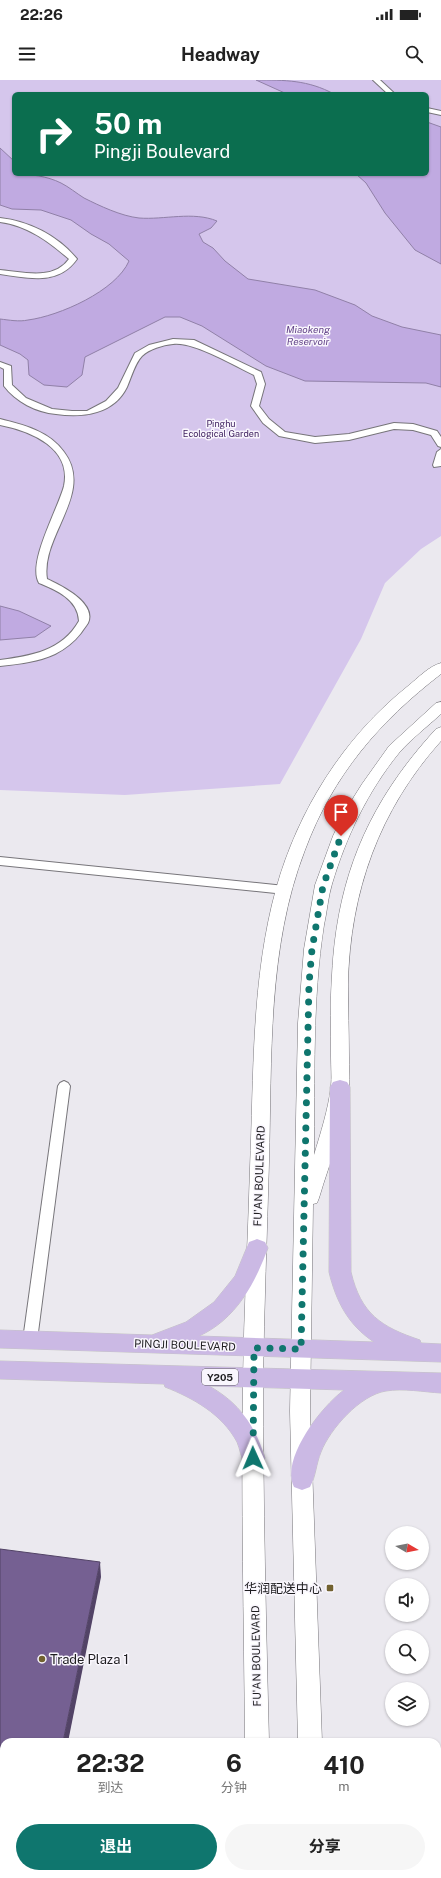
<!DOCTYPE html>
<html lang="zh">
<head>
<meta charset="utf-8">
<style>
	:root { --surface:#fff; --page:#f6f6f6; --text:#222; --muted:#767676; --accent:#0f766e }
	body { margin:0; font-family:"Public Sans","Noto Sans SC",sans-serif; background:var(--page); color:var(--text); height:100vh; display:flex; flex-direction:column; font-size:15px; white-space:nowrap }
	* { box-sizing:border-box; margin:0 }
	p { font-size:13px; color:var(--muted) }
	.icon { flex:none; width:22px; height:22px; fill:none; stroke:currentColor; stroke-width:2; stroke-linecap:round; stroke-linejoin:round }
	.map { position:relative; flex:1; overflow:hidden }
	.side { position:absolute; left:0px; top:1658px; width:441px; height:140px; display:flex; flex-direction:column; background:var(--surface); border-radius:12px 12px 0 0; box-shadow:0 1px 3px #0004 }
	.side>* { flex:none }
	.top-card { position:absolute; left:12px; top:12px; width:417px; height:84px; border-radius:6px; box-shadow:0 1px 3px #0004; background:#0b6e4f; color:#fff; overflow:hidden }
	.needle { width:26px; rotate:99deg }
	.buttons { position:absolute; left:385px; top:1446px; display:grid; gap:8px }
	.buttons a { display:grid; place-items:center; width:44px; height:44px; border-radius:50%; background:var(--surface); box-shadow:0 1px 3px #0004; font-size:20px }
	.pin { position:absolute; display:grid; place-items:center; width:34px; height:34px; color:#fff; margin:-41px -17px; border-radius:50% 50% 50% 0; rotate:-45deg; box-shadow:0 0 4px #0007 }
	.pin .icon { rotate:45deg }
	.me { position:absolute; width:44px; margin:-22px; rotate:359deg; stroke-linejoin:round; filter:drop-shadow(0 0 3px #0008) }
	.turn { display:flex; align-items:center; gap:14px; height:84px; padding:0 16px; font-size:18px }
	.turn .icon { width:52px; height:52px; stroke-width:2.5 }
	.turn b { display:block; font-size:28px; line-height:34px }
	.eta { display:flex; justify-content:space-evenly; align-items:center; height:68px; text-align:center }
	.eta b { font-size:24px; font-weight:700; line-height:28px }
	.action { display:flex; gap:8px; margin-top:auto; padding:8px 16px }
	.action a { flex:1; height:46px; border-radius:24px; background:var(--accent); color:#fff; font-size:16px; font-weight:700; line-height:46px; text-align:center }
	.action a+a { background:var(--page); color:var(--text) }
	.status { display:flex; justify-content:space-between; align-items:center; height:28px; padding:0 20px; background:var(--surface); direction:ltr }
	.status svg { height:11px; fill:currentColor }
	header { display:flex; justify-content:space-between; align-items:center; height:52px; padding:0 16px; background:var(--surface); font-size:18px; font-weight:700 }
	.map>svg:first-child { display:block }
</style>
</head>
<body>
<div class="status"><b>22:26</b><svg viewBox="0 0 49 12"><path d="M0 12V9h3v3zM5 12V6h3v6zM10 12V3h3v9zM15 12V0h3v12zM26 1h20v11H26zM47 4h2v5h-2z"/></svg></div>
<header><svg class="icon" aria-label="menu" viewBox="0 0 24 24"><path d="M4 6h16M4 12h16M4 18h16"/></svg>Headway<svg class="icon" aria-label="search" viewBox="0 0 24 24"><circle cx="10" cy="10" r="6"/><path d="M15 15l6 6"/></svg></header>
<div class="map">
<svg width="441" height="1798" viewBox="0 0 441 1798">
	<rect width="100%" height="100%" fill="#ebe9ef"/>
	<path fill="#d5c6ec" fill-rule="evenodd" d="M0,0H441V456L421,469L385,503L361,559L280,704L125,715L0,710ZM14,14H427V94H14Z"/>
	<g fill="#c0aae1" stroke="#9080a7">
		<path d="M256,0C285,0 308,0 334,14H287Z"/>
		<path d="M427,42L441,47V184L415,170L385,133L366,103L356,94H427Z"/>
		<path d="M0,68L14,81V94C30,94 47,96 61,103C69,107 76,113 84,118C100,126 121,136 139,138C164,140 193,131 217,141L211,148L199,154L203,162L213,168L225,181L248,199L315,210L355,225L372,236L402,247L441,255V307L426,303L305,301L266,286L202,246L180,237H165L85,277L82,295L67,307L44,305L29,295L28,280L20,274L0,265V239C9,240 19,242 28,240C59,236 116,211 129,181L109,164L91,154L71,140L41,130L12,129L0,125Z"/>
		<path d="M0,526L19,531L51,546L35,557L0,560Z"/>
	</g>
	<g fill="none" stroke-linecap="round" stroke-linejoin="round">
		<defs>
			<g id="street">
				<path d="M373,0H380L395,14H388Z"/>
				<path d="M427,28L441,31V35L427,32Z"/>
				<path d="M0,138C29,141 58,156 77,179C58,206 28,198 0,194V190C23,192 53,201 69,179C48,161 28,146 0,142Z"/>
				<path d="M173,259L194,260L261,292L265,304L259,326L269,339L285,352L315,357L349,354L394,343L413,344L437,351L441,357V367L438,366L431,355L413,350L394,349L349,360L315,363L279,356L263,343L251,326L257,304L254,295C235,286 193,261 173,264C163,265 149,269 142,276C135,283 131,298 127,307C114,334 83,338 56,334C36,332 16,322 4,306V289L0,287V282L11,286L12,305L26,318L52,329L72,331H87L106,321L118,308L135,273L149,265Z"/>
				<path d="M0,339C24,345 49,351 64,372C95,413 40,456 47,499C60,505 97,523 88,543C86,546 83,550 81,553C74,562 65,569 55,574C38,582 18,584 0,586V580C31,576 62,571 79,541C78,519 56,510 39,503C27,483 58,429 64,406C72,368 31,351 0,345Z"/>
				<path d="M441,369V386L434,387L433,385L437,372Z"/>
				<path d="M0,777L285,806L291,810L285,814L0,785Z"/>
				<path d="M64,1001L68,1003L70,1006L37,1260L35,1264L30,1266L25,1264L23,1260L58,1006L60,1003Z"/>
			</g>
			<g id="secondary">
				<path d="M441,583V594C379,642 333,695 305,770C267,868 272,978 269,1082C267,1155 264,1228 263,1301C263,1422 266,1542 269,1662H245C244,1542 241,1421 243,1301C244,1230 248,1159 250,1088C254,995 251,900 276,809C298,730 344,657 408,606C418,598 429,586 441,583Z"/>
				<path d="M441,622V634C427,647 411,659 399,673C368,711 346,757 332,804C328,817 327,832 324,845C312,921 315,999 314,1075C321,1052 328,1030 331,1007C332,997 331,987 331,977C331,949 330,922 332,895C337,796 369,722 436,649L441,647V661C379,730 350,812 348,904C348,928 349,953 349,977C349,987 350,997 349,1007C345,1045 330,1081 319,1118L317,1123L313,1124L310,1331L322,1662H298L290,1331L298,943L304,869L315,805L333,756L345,731L362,704L389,666L436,623Z"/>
				<rect x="246" y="1794" width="24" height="4"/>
				<path d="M301,1794H325L326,1798H302Z"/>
			</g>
			<g id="primary">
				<path d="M340,1000L347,1002L350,1007L351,1192C361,1234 381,1247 420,1260L421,1263L441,1264V1282L0,1268V1250L152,1255L186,1242L214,1222L235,1196L249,1162L257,1159L265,1162L268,1168C255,1204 235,1240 199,1256L374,1262C348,1245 336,1221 329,1192L330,1007L333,1002Z"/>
				<path d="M0,1281L441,1293V1313C424,1312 403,1308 386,1311C360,1315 330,1349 321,1372C316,1384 316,1396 310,1407L302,1410L294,1407C280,1379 322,1326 344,1310L209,1306C238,1322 256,1346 265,1378L261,1385L253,1388L245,1385C241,1378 240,1369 237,1362C222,1334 193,1318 165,1307L164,1304L0,1299Z"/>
			</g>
		</defs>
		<use href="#street" stroke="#77757a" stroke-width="2"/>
		<use href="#secondary" stroke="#77757a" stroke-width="1"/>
		<use href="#primary" stroke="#c5c4c5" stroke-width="1"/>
		<use href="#street" fill="#fff" fill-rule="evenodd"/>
		<use href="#secondary" fill="#fff" fill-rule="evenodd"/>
		<use href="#primary" fill="#cbb9e4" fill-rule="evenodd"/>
	</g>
	<g fill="#524366">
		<path d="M100,1482L101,1497L68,1662H63Z"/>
		<path d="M37,1794H42L41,1798H36Z"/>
	</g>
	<path fill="#756092" stroke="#524366" d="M0,1469L100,1482L63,1662H4V1794H37L36,1798H0Z"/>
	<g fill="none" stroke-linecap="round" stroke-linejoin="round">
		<path stroke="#0f766e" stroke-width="7" stroke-dasharray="0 12.6" d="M253,1378L254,1268L301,1269L309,904L312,869L323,806L341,756"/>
	</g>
	<g fill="#726230" stroke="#f9f6fd" stroke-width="1.5">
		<rect x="326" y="1504" width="8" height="8" rx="2"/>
		<circle cx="42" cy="1579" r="4"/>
	</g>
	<g text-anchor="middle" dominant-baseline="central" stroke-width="3" stroke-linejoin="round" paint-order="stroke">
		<g font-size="9" fill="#3b1c5c" stroke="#f9f6fd">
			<text x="221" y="343">Pinghu<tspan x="221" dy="10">Ecological Garden</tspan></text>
		</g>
		<g font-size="10" font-style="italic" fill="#65468a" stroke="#f9f6fd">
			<text x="308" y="249">Miaokeng<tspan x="308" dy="12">Reservoir</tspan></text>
		</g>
		<rect fill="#f9f6fd" stroke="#605f63" stroke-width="1" x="202" y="1289" width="36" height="16" rx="3"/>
		<g font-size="10" font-weight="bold" fill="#1f1e21">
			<text x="220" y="1297">Y205</text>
		</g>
		<g font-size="11" fill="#1f1e21" stroke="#f9f6fd">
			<text transform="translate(259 1096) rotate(-88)">FU'AN BOULEVARD</text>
			<text transform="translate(185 1265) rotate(2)">PINGJI BOULEVARD</text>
			<text transform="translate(256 1576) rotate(-91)">FU'AN BOULEVARD</text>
		</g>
		<g font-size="13" fill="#1f1e21" stroke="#f9f6fd" text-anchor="end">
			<text x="322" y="1508">华润配送中心</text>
			<text x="50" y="1579" text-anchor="start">Trade Plaza 1</text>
		</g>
	</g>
</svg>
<div class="buttons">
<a><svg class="needle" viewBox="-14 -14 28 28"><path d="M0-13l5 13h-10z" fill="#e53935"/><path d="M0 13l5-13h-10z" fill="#767676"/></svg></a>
<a><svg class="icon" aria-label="sound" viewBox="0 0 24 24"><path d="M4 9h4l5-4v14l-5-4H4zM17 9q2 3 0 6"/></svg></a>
<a><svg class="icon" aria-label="search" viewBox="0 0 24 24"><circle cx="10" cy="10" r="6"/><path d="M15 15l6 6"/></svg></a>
<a><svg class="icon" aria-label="layers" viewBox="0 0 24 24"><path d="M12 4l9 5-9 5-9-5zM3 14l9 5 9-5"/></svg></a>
</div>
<div class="pin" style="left:341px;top:756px;background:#d93025"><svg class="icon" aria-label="arrive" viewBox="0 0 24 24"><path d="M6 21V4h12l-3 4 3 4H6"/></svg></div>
<svg class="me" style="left:253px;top:1378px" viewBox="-20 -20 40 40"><path d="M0-17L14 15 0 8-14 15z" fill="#0f766e" stroke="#fff" stroke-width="4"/></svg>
<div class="top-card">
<div class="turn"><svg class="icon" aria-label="right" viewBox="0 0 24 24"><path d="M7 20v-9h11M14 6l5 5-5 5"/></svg><div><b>50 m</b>Pingji Boulevard</div></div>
</div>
<section class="side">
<div class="eta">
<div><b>22:32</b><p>到达</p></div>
<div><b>6</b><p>分钟</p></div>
<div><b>410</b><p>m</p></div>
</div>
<div class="action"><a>退出</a><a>分享</a></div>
</section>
</div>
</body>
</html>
